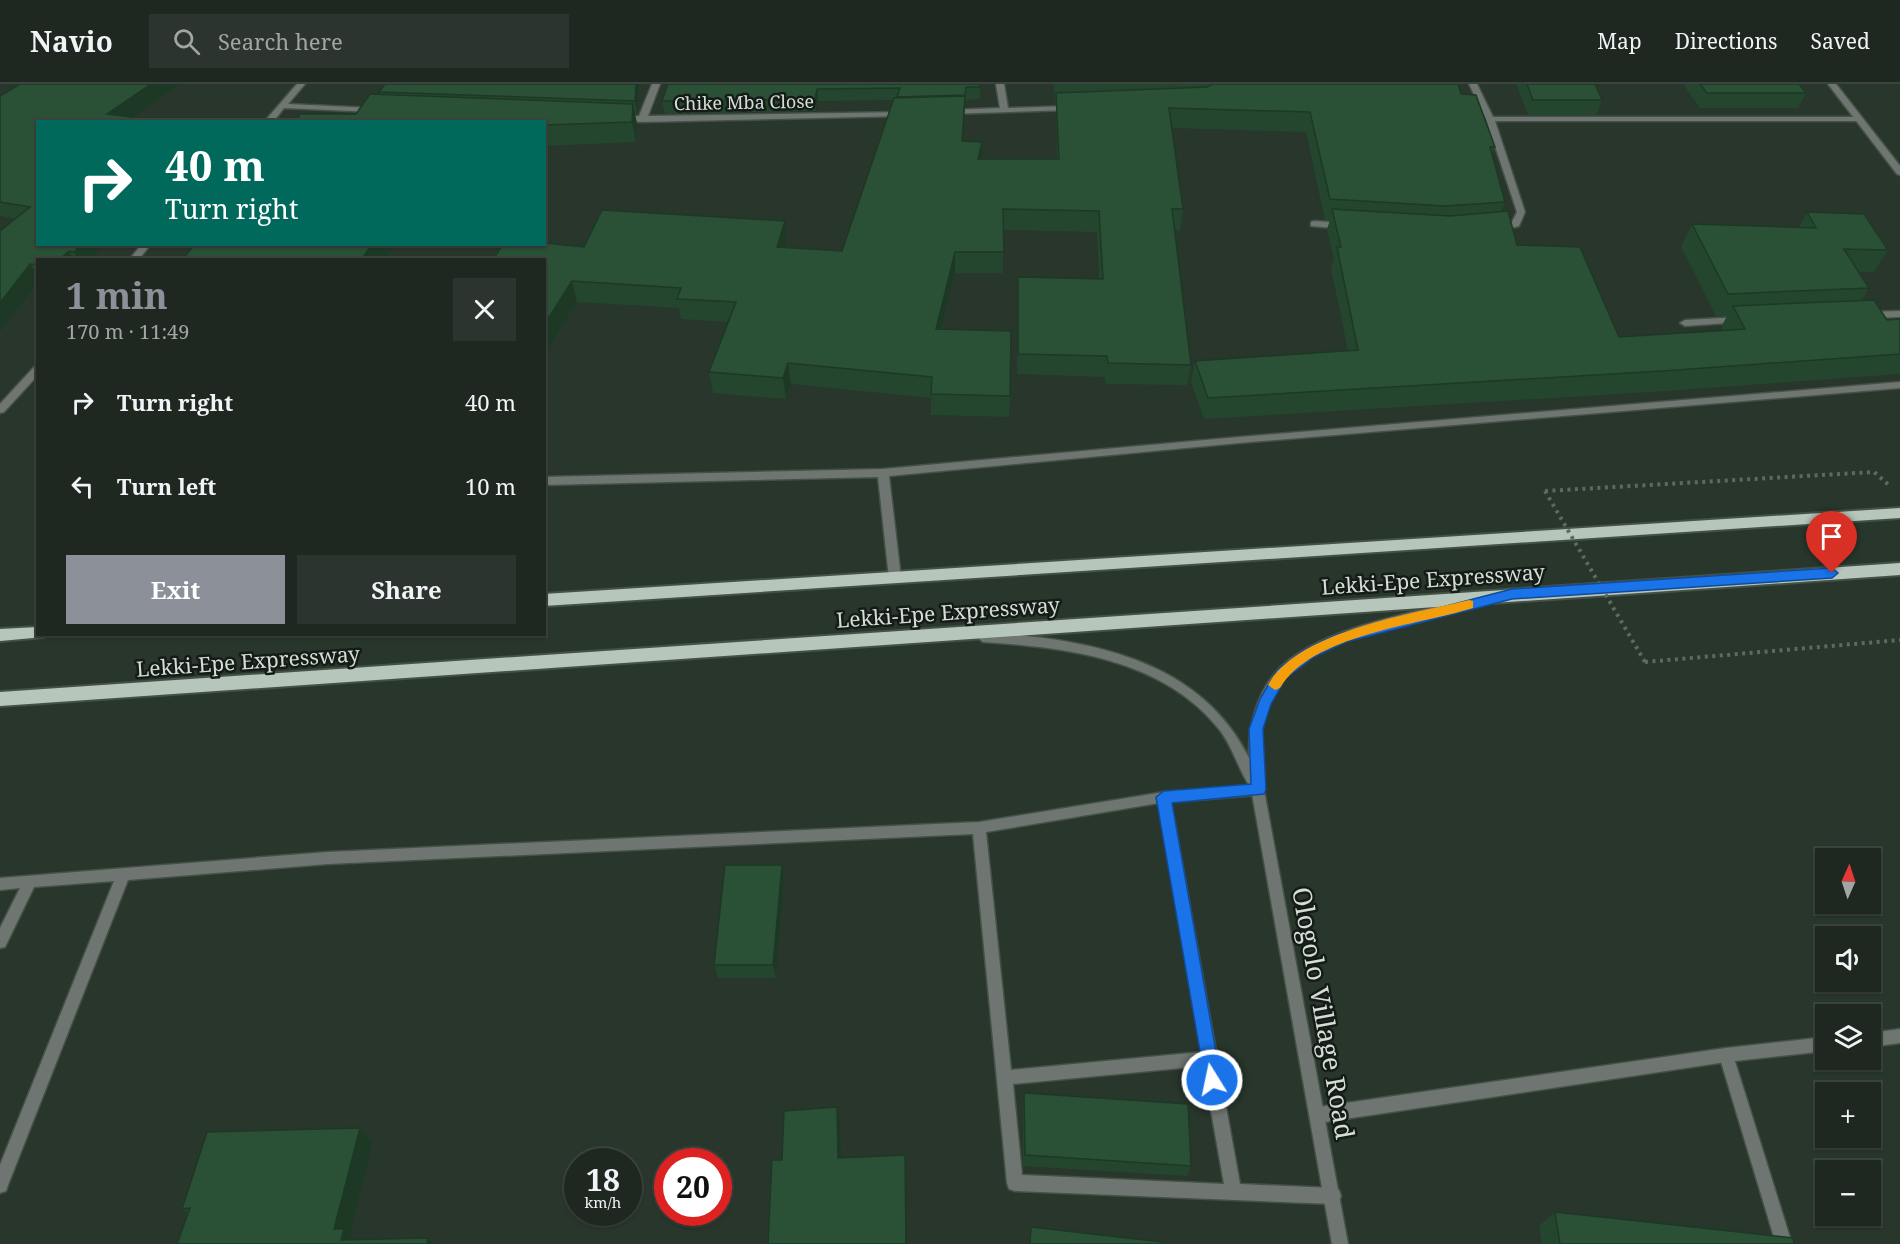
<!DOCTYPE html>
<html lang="en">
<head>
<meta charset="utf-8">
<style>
	:root { --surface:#1e2821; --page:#2b342e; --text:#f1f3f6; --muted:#a1a6a5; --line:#3c443f; --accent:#8c9099 }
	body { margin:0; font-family:"Noto Serif",serif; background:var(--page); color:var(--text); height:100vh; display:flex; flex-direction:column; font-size:22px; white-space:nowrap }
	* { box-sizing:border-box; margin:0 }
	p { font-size:20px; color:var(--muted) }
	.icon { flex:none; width:33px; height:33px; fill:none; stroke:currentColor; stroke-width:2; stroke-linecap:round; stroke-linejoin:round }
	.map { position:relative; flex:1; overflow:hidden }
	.drawer { position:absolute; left:36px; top:174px; width:510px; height:378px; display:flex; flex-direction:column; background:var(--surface); border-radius:0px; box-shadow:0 2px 4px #0004,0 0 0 2px var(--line) }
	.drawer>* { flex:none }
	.banner { position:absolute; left:36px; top:36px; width:510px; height:126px; border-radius:0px; box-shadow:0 2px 4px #0004,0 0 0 2px var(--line); background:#00695c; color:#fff; overflow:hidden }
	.needle { width:39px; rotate:3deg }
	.tools { position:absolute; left:1815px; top:764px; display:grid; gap:12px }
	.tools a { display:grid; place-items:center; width:66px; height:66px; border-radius:0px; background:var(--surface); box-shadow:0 2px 4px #0004,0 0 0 2px var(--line); font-size:30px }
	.speed { position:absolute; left:564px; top:1064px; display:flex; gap:12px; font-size:30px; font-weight:700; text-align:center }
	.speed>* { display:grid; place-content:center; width:78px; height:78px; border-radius:50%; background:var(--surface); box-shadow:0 2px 4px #0004,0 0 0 2px var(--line); line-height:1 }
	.speed small { font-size:15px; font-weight:400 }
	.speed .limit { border:9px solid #d22; background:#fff; color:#111 }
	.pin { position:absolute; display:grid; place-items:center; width:51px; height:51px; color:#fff; margin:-62px -26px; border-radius:50% 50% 50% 0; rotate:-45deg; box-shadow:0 0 6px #0007 }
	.pin .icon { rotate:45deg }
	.me { position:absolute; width:66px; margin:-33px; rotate:350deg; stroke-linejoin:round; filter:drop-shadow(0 0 4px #0008) }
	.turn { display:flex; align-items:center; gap:21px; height:126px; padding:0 30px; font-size:27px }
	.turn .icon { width:78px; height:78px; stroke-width:2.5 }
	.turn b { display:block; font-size:42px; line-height:51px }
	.round { display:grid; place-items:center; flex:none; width:63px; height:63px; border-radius:0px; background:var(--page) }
	.head { display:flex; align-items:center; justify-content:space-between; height:102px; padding:0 30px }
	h1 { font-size:36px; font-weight:700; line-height:45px; color:var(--accent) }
	.action { display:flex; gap:12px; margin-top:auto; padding:12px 30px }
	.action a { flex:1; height:69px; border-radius:0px; background:var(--accent); color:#fff; font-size:24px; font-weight:700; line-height:69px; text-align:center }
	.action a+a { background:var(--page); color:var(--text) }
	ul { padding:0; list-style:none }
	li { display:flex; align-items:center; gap:18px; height:84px; padding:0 30px }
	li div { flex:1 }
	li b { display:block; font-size:22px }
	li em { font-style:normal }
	header { display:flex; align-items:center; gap:36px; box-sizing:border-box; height:84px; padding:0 30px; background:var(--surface); border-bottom:2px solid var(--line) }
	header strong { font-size:28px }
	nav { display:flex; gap:33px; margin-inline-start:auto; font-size:21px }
	.search { width:420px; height:54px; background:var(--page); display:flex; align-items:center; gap:15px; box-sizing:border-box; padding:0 21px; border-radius:0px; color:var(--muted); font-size:22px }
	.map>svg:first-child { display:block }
</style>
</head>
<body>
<header>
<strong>Navio</strong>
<div class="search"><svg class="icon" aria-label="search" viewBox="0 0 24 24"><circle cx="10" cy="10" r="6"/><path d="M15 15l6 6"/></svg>Search here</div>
<nav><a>Map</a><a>Directions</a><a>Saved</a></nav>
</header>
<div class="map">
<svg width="1900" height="1160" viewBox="0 0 1900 1160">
	<rect width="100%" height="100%" fill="#28362c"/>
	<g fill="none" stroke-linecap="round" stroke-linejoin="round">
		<defs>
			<g id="service">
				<path d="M1900,227V233L1868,234L1863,231L1868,228Z"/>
				<path d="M1740,233L1745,236L1743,238L1685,242L1680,239L1685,236Z"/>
				<path d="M1900,298V304L1239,359L889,392L901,494L895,498L889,494L878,393L544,401V393L883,385L1239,353Z"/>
				<path d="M1258,701L1263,702L1264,706L1263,710L1258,711L1171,718L1240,1100L1333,1104L1339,1106L1341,1112L1339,1118L1333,1120L1015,1107L1009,1105L1007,1099L973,750L328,780L128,796L8,1101L6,1107L0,1109V1081L114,797L34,803L5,863L0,864V844L20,804L0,806V794L328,768L979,738L1164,708ZM1159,719L1201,968L1011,986L986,748ZM1203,982L1224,1100L1022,1091L1013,1000Z"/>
				<path d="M1726,964L1731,966L1733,971L1792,1160H1776L1719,971L1721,966Z"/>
			</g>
			<g id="minor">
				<path d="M297,0H305L288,20L373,24L377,26L373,28L284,24L273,38H264Z"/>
				<path d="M652,0H660L648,32L904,28L908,30L904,32L642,38L618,37V33H621L639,32Z"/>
				<path d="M996,0H1004L1008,24L1071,22L1075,24L1071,26L948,30L944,28L948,26L1000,24Z"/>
				<path d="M1469,0H1477L1493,33H1857L1861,35L1857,37H1495L1525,128L1519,142L1496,148L1493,147V143L1512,138L1517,128L1486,35Z"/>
				<path d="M1314,137L1344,139L1348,142L1344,145L1311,142V138Z"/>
				<path d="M142,160H151L138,176H129Z"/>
				<path d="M38,281V291L4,328L0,329V320L35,282Z"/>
				<path d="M1900,945V959L1870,963V949Z"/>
				<path d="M1826,953V967L1726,978L1318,1039L1313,1036L1310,1031L1313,1026L1318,1023L1726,964Z"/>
			</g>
			<g id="tertiary">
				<path d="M1828,0H1836L1900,82V91L1897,90Z"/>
				<path d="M1482,513L1486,514L1488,517L1486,520C1424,539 1334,544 1286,593C1273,606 1265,629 1262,647C1259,666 1264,686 1264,706L1348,1160H1332L1251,704C1238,686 1233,662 1218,644C1163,575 1065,563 983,558L977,553L983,548C1085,555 1199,573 1249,674C1248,644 1256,611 1276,588C1316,543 1424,526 1482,513Z"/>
			</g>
			<g id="trunk">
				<path d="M1900,424V434L544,522V510Z"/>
				<path d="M1900,479V491L0,622V608Z"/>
				<path d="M38,543V550H45L44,553L0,557V545Z"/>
			</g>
		</defs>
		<use href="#service" stroke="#445147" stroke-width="3"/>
		<use href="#minor" stroke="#445147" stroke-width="3"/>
		<use href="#tertiary" stroke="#445147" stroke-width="3"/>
		<use href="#trunk" stroke="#445147" stroke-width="4"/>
		<g stroke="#5e6a61" stroke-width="4" stroke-dasharray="3 4.5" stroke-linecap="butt">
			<path d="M1545,407L1874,388L1890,402"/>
			<path d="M1645,578L1900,556"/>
		</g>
		<use href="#service" fill="#6f7671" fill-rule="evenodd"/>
		<use href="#minor" fill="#6f7671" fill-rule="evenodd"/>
		<use href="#tertiary" fill="#6f7671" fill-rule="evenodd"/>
		<use href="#trunk" fill="#b7c6ba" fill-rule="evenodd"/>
		<path stroke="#5e6a61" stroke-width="4" stroke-dasharray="3 4.5" stroke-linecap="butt" d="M1545,407L1645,578"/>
	</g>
	<g fill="#24462e">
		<path d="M20,0H180L132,33L134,38H38L105,160L90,176H38V199L0,248V147L15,135L0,132V12Z"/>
		<path d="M668,0H980V15L965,16L963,57L982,75H1057L1056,20H1055L1054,1L1050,0H1458L1461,10L1495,63L1492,71L1505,118L1501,128L1517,161L1619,253L1723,247L1721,243L1727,232H1716L1681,163L1692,140L1799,143L1807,128L1888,166L1874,188H1858L1869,204L1861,217L1887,236L1900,235V290L1651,308L1204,335L1191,298L1195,277L1348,267L1331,184L1334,175L1327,145L1330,136H1325L1306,48L1171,44L1183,125L1180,146H1174L1191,281L1187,301L1106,300L1105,293L1017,290L1018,193L1099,195L1097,148L1003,146V189H955L941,245L1010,312L1009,333L931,331V314L791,300L786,315L713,309L709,288L728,238L681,235L679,224L577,218L544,271V176L584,163L785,137L787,158L785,164L842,167L893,16L818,17L816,27L665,30L662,17Z"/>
		<path d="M1516,0H1595L1602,16L1596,31H1528Z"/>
		<path d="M1683,0H1799L1806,9L1798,24H1700Z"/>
		<path d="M639,2L637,31H635L637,40L636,58L544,62V38L356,30L380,10L379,8Z"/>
		<path d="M782,781L784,795L776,894H718L714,881Z"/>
		<path d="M1024,1009L1191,1082L1187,1092L1023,1082V1021Z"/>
		<path d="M360,1044L373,1057L350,1150L357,1156L428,1154L435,1160H177L188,1129L182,1125Z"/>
		<path d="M1555,1128L1794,1160H1542L1539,1142Z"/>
	</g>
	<g fill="#1d3926">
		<path d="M151,0H180L126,38L107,30Z"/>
		<path d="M636,0H639V2L637,31L635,17Z"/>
		<path d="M817,5L818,17L816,27L815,15Z"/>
		<path d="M965,12L964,32L962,77V57Z"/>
		<path d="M633,20L637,40L636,58L632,38Z"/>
		<path d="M132,33L134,38H127Z"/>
		<path d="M982,58V79L978,75Z"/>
		<path d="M785,137L787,158L779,184L777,163Z"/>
		<path d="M81,160H105L90,176H78L74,168Z"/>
		<path d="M372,160H394L384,176H361Z"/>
		<path d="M69,167L74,176H59Z"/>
		<path d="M955,168V189L936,266V245Z"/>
		<path d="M30,180L38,192V199L0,248V219Z"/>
		<path d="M572,197L577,218L544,271V241Z"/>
		<path d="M788,279L791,300L786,315L783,294Z"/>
		<path d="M782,781L784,795L776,894L773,881Z"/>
		<path d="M837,1023L840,1039L841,1088L838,1074Z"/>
		<path d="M360,1044L373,1057L350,1150L358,1157L341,1156L334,1145Z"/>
		<path d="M905,1071L906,1086L907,1160H906Z"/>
		<path d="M428,1154L435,1160H427Z"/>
	</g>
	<g fill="#2a5136" stroke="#1d3926" stroke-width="1.5">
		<path d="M20,0H151L107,30L132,33L127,38H38V160H81L74,168L69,167L59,176H38V181L30,180L0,219V147L30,123L0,118V12Z"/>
		<path d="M385,0H636L635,17L379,8Z"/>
		<path d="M668,0H980V3H966L965,11L897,13L900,4L817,5L815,15L662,17Z"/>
		<path d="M1213,0H1458L1461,10L1476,11L1495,63H1490L1505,118L1445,122L1330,115L1310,28L1169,24L1183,125H1172L1191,281L1108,279L1107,272L1018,270V193L1103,195L1099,127L1003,125L1004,168H955L936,245L1011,247L1010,312L931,310L932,293L788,279L783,294L709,288L736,218L677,215L681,204L572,197L544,241V176H493L503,160H544V159L584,163L602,126L785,137L777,163L842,167L894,14L965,12L962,57L982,58L978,75H1059L1056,9L1207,3Z"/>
		<path d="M1527,0H1595L1602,16H1533Z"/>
		<path d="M1700,0H1799L1806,9H1707Z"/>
		<path d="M370,10L633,20L632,38L544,41V38H296L300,30H356Z"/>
		<path d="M1332,125L1450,132L1508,127L1517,161L1580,163L1619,253L1745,245L1733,222L1874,216L1887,236L1900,235V270L1662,287L1208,314L1195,277L1358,266L1337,163H1341Z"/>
		<path d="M1807,128L1864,130L1888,166L1844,165L1869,204L1728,210L1692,140L1816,144Z"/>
		<path d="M195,160H372L361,176H182Z"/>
		<path d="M725,781H782L773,881H714Z"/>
		<path d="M1024,1009L1188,1020L1191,1082L1025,1071Z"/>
		<path d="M837,1023L838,1074L905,1071L906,1160H768L772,1076H782L784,1027Z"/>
		<path d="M360,1044L334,1145H344L341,1156L428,1154L427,1160H177L190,1124L182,1125L207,1048Z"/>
		<path d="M1555,1128L1793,1154L1794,1160H1560Z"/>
		<path d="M1031,1143L1162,1158L1163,1160H1030Z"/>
	</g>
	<path fill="#1a73e8" stroke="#114b97" stroke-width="1.5" d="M1832,484L1838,489L1832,494L1512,515L1346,558L1314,573L1286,594L1271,620L1263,645L1266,706L1264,710L1172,719L1221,996L1218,1002L1212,1004L1206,1002L1156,713L1164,707L1251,700L1249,645L1260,615L1277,586L1304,566L1338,550L1512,505Z"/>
	<path fill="#f59e0b" d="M1469,516L1473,517V524C1418,541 1311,551 1280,604L1275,606L1268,601C1297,547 1413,530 1469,516Z"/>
	<g text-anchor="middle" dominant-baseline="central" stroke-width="5" stroke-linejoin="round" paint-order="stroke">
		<g font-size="18" fill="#d4ddd6" stroke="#151c17">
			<text transform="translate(744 18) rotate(-1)">Chike Mba Close</text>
		</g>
		<g font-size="21" fill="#d4ddd6" stroke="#151c17">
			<text transform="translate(1433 495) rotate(-4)">Lekki-Epe Expressway</text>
			<text transform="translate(948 528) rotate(-4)">Lekki-Epe Expressway</text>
			<text transform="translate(248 577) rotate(-4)">Lekki-Epe Expressway</text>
		</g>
		<g font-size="26" fill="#d4ddd6" stroke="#151c17">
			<text transform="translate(1324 929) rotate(80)">Ologolo Village Road</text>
		</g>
	</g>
</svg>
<div class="tools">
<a><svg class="needle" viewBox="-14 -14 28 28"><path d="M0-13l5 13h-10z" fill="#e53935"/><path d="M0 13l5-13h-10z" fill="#a1a6a5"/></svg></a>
<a><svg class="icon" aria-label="sound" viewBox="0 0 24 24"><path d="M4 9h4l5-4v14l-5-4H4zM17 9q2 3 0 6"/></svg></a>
<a><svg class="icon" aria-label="layers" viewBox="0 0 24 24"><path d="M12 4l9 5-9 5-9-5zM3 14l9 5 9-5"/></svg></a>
<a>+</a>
<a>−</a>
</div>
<div class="speed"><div>18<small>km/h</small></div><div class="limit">20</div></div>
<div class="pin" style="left:1832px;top:489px;background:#d93025"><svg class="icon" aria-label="arrive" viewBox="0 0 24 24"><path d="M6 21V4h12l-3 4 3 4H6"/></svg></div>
<svg class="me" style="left:1212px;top:996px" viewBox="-20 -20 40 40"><circle r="17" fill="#1a73e8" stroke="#fff" stroke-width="3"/><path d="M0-11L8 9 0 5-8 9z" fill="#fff"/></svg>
<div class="banner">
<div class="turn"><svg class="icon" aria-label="right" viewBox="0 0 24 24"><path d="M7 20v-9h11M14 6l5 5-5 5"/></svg><div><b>40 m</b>Turn right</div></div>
</div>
<section class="drawer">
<div class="head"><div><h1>1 min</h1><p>170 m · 11:49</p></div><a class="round"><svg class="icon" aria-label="close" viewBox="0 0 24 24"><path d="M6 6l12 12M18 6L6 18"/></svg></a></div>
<ul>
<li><svg class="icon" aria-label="right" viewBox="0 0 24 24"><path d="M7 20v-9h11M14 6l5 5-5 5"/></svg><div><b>Turn right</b></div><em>40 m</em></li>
<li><svg class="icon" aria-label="left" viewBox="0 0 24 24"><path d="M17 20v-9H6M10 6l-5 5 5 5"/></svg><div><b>Turn left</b></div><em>10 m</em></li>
</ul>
<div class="action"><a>Exit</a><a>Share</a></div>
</section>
</div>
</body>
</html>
